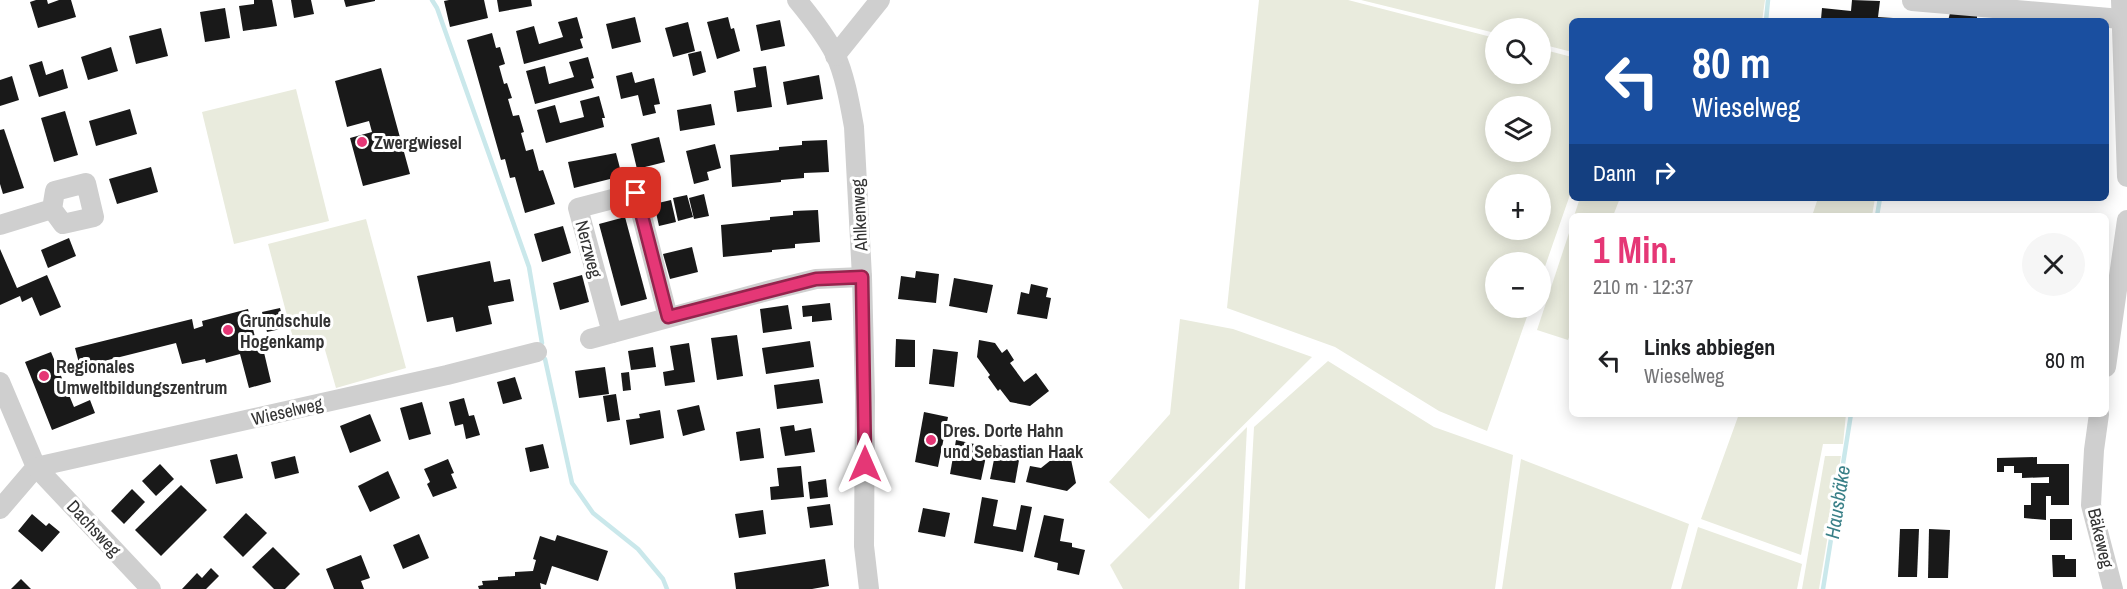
<!DOCTYPE html>
<html lang="de">
<head>
<meta charset="utf-8">
<style>
	:root { --surface:#fff; --page:#f6f6f6; --text:#202124; --muted:#757577; --accent:#e53776 }
	body { margin:0; font-family:"Archivo Narrow",sans-serif; background:var(--page); color:var(--text); height:100vh; display:flex; flex-direction:column; font-size:22px; white-space:nowrap }
	* { box-sizing:border-box; margin:0 }
	p { font-size:20px; color:var(--muted) }
	.icon { flex:none; width:33px; height:33px; fill:none; stroke:currentColor; stroke-width:2; stroke-linecap:round; stroke-linejoin:round }
	.map { position:relative; flex:1; overflow:hidden }
	.sheet { position:absolute; left:1569px; top:213px; width:540px; height:204px; display:flex; flex-direction:column; background:var(--surface); border-radius:9px; box-shadow:0 3px 15px #0003 }
	.sheet>* { flex:none }
	.top-card { position:absolute; left:1569px; top:18px; width:540px; height:183px; border-radius:9px; box-shadow:0 3px 15px #0003; background:#1a4fa0; color:#fff; overflow:hidden }
	.tools { position:absolute; left:1485px; top:18px; display:grid; gap:12px }
	.tools a { display:grid; place-items:center; width:66px; height:66px; border-radius:50%; background:var(--surface); box-shadow:0 3px 15px #0003; font-size:30px }
	.pin { position:absolute; display:grid; place-items:center; width:51px; height:51px; color:#fff; margin:-26px; border-radius:12px; box-shadow:0 3px 9px #0006 }
	.me { position:absolute; width:66px; margin:-33px; rotate:0deg; stroke-linejoin:round; filter:drop-shadow(0 0 4px #0008) }
	.turn { display:flex; align-items:center; gap:21px; height:126px; padding:0 24px; font-size:27px }
	.turn .icon { width:78px; height:78px; stroke-width:2.5 }
	.turn b { display:block; font-size:42px; line-height:51px }
	.then { display:flex; align-items:center; height:57px; padding:0 24px; background:#0003; gap:12px; font-size:22px }
	.round { display:grid; place-items:center; flex:none; width:63px; height:63px; border-radius:32px; background:var(--page) }
	.head { display:flex; align-items:center; justify-content:space-between; height:102px; padding:0 24px }
	h1 { font-size:36px; font-weight:700; line-height:45px; color:var(--accent) }
	ul { padding:0; list-style:none }
	li { display:flex; align-items:center; gap:18px; height:90px; padding:0 24px }
	li div { flex:1 }
	li b { display:block; font-size:22px }
	li em { font-style:normal }
	.map>svg:first-child { display:block }
</style>
</head>
<body>
<div class="map">
<svg width="2127" height="589" viewBox="0 0 2127 589">
	<rect width="100%" height="100%" fill="#fff"/>
	<g fill="#e9ebdd" fill-rule="evenodd">
		<path d="M1259,0H1348L1495,38L1496,74H1540L1541,49L1572,57V189L1541,278L1540,262H1496V308H1530L1487,431L1439,411L1335,347L1227,308ZM1496,106H1540V152H1496ZM1496,184H1540V230H1496Z"/>
		<path d="M1361,0H1765L1762,21H1572V52L1541,44L1540,28H1496L1495,33Z"/>
		<path d="M296,89L329,221L234,244L202,112Z"/>
		<path d="M1580,198H1620L1613,216H1574Z"/>
		<path d="M1818,198H1875L1872,216H1812Z"/>
		<path d="M366,219L406,368L336,388L321,336L294,342L268,244Z"/>
		<path d="M1572,224V329L1568,340L1537,330Z"/>
		<path d="M1180,319L1233,329L1312,357L1149,519L1109,482L1170,414Z"/>
		<path d="M1328,361L1434,427L1513,455L1495,589H1245L1254,427Z"/>
		<path d="M1739,414H1846L1843,444H1823L1801,555L1701,519Z"/>
		<path d="M1247,427L1239,589H1123L1110,565Z"/>
		<path d="M1825,456H1841L1819,589H1802Z"/>
		<path d="M1521,459L1689,524L1671,589H1502Z"/>
		<path d="M1698,527L1802,564L1797,589H1681Z"/>
	</g>
	<g fill="none" stroke-linecap="round" stroke-linejoin="round">
		<g stroke="#cae8eb" stroke-width="4.5">
			<path d="M432,0L437,8L529,267L542,343"/>
			<path d="M1766,21L1768,0"/>
			<path d="M1877,216L1880,198"/>
			<path d="M545,359L572,483L593,513L638,549L663,579L667,589"/>
			<path d="M1823,589L1851,414"/>
		</g>
	</g>
	<g fill="#191919">
		<path d="M36,0H47L48,4L59,0H71L76,17L38,28L30,2Z"/>
		<path d="M254,0H272L277,26L243,31L239,6L254,4Z"/>
		<path d="M291,0H311L314,14L294,18Z"/>
		<path d="M344,0H375V1L346,7Z"/>
		<path d="M449,0H484L488,18L450,27L444,1Z"/>
		<path d="M497,0H531L532,6L499,12Z"/>
		<path d="M1852,0L1880,1L1878,17L1893,18V21L1821,19L1822,8L1851,11Z"/>
		<path d="M225,8L230,38L205,42L200,12Z"/>
		<path d="M1950,13L1977,16V21H1948Z"/>
		<path d="M577,17L583,38L580,39L583,48L524,64L516,31L534,26L539,44L563,37L558,22Z"/>
		<path d="M635,17L641,42L612,49L606,24Z"/>
		<path d="M728,17L731,29L734,28L740,51L717,59L707,22Z"/>
		<path d="M780,20L785,46L761,51L756,25Z"/>
		<path d="M688,22L695,51L673,57L665,28Z"/>
		<path d="M161,28L168,56L136,64L129,36Z"/>
		<path d="M492,33L496,48L500,47L505,64L499,66L504,84L507,83L512,98L508,99L513,116L519,115L524,132L521,133L526,151L533,149L539,171L543,170L555,204L525,213L515,177L510,178L505,159L501,160L467,40Z"/>
		<path d="M111,47L118,71L88,80L81,57Z"/>
		<path d="M701,51L706,72L693,76L688,54Z"/>
		<path d="M588,57L594,78L591,79L594,88L535,104L526,71L545,66L549,84L574,77L569,62Z"/>
		<path d="M42,61L46,75L63,69L68,88L39,97L29,65Z"/>
		<path d="M766,66L772,107L737,112L734,91L756,87L753,68Z"/>
		<path d="M381,68L410,174L363,186L350,138L372,132L369,121L347,127L335,81Z"/>
		<path d="M632,72L635,83L654,78L660,104L654,105L656,113L643,116L638,95L621,99L616,76Z"/>
		<path d="M819,75L823,99L787,105L783,82Z"/>
		<path d="M12,76L19,100L0,106V80Z"/>
		<path d="M599,96L605,118H602L604,127L546,143L537,110L555,105L560,123L584,117L580,101Z"/>
		<path d="M711,104L715,125L680,131L677,110Z"/>
		<path d="M130,109L137,134L96,146L89,121Z"/>
		<path d="M65,111L78,155L54,162L41,118Z"/>
		<path d="M4,129L24,188L3,194L0,184V130Z"/>
		<path d="M659,137L665,162L637,169L631,144Z"/>
		<path d="M827,140L829,172L804,173V178L781,180V182L732,187L730,155L779,150V147L802,145V141Z"/>
		<path d="M715,144L721,168L707,172L709,180L694,184L686,151Z"/>
		<path d="M616,153L622,176L574,188L568,162Z"/>
		<path d="M151,167L158,192L117,204L109,179Z"/>
		<path d="M704,194L709,216L694,219L689,198Z"/>
		<path d="M687,195L693,217L678,221L673,198Z"/>
		<path d="M671,200L676,222L659,226L654,204Z"/>
		<path d="M818,210L820,242L795,244V248L772,250V252L723,257L721,225L770,220V217L793,215V211Z"/>
		<path d="M625,217L647,299L621,306L599,224Z"/>
		<path d="M563,226L571,253L542,262L534,234Z"/>
		<path d="M69,238L76,256L48,268L41,250Z"/>
		<path d="M692,247L698,272L670,279L663,254Z"/>
		<path d="M0,249L17,288L47,275L61,307L40,316L32,297L22,302L20,296L0,305Z"/>
		<path d="M490,261L494,282L510,279L514,301L488,306L492,324L456,332L453,317L427,322L417,276Z"/>
		<path d="M916,271L939,274L936,303L898,299L901,276L915,278Z"/>
		<path d="M582,275L589,302L560,310L553,283Z"/>
		<path d="M954,278L993,285L987,313L949,306Z"/>
		<path d="M1031,284L1048,288L1046,297L1051,298L1047,319L1017,314L1021,292L1029,294Z"/>
		<path d="M830,303L832,320L812,322V316L803,317L802,306Z"/>
		<path d="M788,305L792,329L763,333L760,309Z"/>
		<path d="M280,308L285,328L267,332L262,312Z"/>
		<path d="M248,309L257,345L262,344L271,382L249,388L240,354L206,363L205,359L182,364L176,343L80,367L75,348L192,319L194,329L203,326L202,321Z"/>
		<path d="M737,335L743,376L717,380L711,338Z"/>
		<path d="M896,339L915,340V367H895Z"/>
		<path d="M979,340L995,343L1002,353L1007,349L1014,360L1010,363L1024,382L1036,373L1049,391L1030,406L1010,402L1000,389L998,391L988,377L990,375L977,357Z"/>
		<path d="M810,341L814,367L766,374L762,348Z"/>
		<path d="M689,343L695,382L665,386L663,372L674,370L670,346Z"/>
		<path d="M653,347L656,367L631,370L628,351Z"/>
		<path d="M933,349L958,352L954,387L929,384Z"/>
		<path d="M51,352L74,407L90,400L95,413L52,430L25,362Z"/>
		<path d="M605,367L609,394L579,398L575,371Z"/>
		<path d="M629,372L631,390L623,391L621,373Z"/>
		<path d="M515,377L522,399L503,404L497,382Z"/>
		<path d="M819,379L823,403L777,409L774,385Z"/>
		<path d="M616,394L620,420L607,422L603,396Z"/>
		<path d="M464,398L469,416L474,415L480,435L466,439L463,424L455,426L449,402Z"/>
		<path d="M422,402L431,434L409,440L400,408Z"/>
		<path d="M699,405L705,430L683,436L677,410Z"/>
		<path d="M660,410L664,438L630,445L626,420L640,418L639,414Z"/>
		<path d="M924,412L948,417L938,467L915,462Z"/>
		<path d="M370,414L381,441L350,453L340,426Z"/>
		<path d="M794,425L795,431L811,428L815,452L785,456L780,427Z"/>
		<path d="M760,428L764,458L740,461L736,432Z"/>
		<path d="M956,440L988,447L981,480L950,474Z"/>
		<path d="M543,444L549,468L530,472L525,448Z"/>
		<path d="M997,445L1021,449L1015,483L990,479Z"/>
		<path d="M1069,450L1076,483L1067,491L1026,482L1030,466L1041,468L1051,460L1049,453Z"/>
		<path d="M237,454L243,478L216,484L210,460Z"/>
		<path d="M295,456L299,473L275,479L271,462Z"/>
		<path d="M2037,457V464H2069V505H2051V496H2046V520L2024,518V505H2031V483H2049V477L2022,478V473H2014V466H2004V472H1997V458Z"/>
		<path d="M448,459L454,473L451,474L457,488L433,497L427,484L430,482L424,469Z"/>
		<path d="M160,464L174,479L156,496L142,481Z"/>
		<path d="M801,466L804,497L771,500L770,487L779,486L777,468Z"/>
		<path d="M388,471L400,498L370,512L358,486Z"/>
		<path d="M826,479L828,497L810,499L808,482Z"/>
		<path d="M181,485L207,510L161,556L135,530Z"/>
		<path d="M132,489L145,502L124,524L111,511Z"/>
		<path d="M982,497L998,500L993,526L1016,530L1021,505L1032,507L1023,552L974,543Z"/>
		<path d="M830,504L833,525L810,528L807,507Z"/>
		<path d="M923,508L950,513L945,537L918,532Z"/>
		<path d="M763,510L766,534L739,538L735,514Z"/>
		<path d="M246,513L267,533L243,557L223,537Z"/>
		<path d="M32,514L46,526L49,523L60,532L42,552L18,531Z"/>
		<path d="M1044,515L1064,519L1060,541L1072,543V547L1085,550L1079,575L1057,570L1058,563L1034,557Z"/>
		<rect x="2050" y="519" width="22" height="21"/>
		<path d="M1900,529H1919L1917,577H1898Z"/>
		<path d="M1929,529L1950,530L1948,578H1928Z"/>
		<path d="M419,534L429,558L403,569L393,545Z"/>
		<path d="M557,535L608,551L598,581L552,566L546,585L540,583L541,589H479L478,586L483,585L482,581L498,580V577L515,576V572L533,571L536,560L533,559L540,536L555,541Z"/>
		<path d="M273,547L300,574L285,589H274L252,567Z"/>
		<path d="M361,555L370,578L361,581L364,589H334L326,569Z"/>
		<path d="M2052,555H2065V559H2076V577H2053Z"/>
		<path d="M825,559L829,586L812,589H736L734,573Z"/>
		<path d="M211,568L219,576L206,589H182L197,573L202,578Z"/>
		<path d="M21,579L31,589H11Z"/>
	</g>
	<g fill="none" stroke-linecap="round" stroke-linejoin="round">
		<g stroke="#cfcfcf" stroke-width="20">
			<path d="M797,0C811,17 825,35 835,54C845,75 850,105 854,127L862,277L865,397L864,546L869,589"/>
			<path d="M2121,0L2127,177"/>
			<path d="M1912,1L2121,19"/>
			<path d="M835,56L880,0"/>
			<path d="M0,225L52,209L63,224L94,217L86,183L55,191L52,209"/>
			<path d="M612,333L578,208L636,193L668,317"/>
			<path d="M590,339L771,290L816,279L862,277"/>
			<path d="M2106,367L2127,220"/>
			<path d="M0,382L36,467L0,509"/>
			<path d="M2099,414L2094,450L2091,505L2113,589"/>
			<path d="M36,467L447,375L537,352"/>
			<path d="M36,467L151,589"/>
		</g>
	</g>
	<g fill="none" stroke-linecap="round" stroke-linejoin="round">
		<defs>
			<path id="route" d="M636,193L668,317L816,279L862,277L865,464"/>
		</defs>
		<use href="#route" stroke="#95244d" stroke-width="15"/>
		<use href="#route" stroke="#e53776" stroke-width="10"/>
	</g>
	<g fill="#e53776" stroke="#fff" stroke-width="2">
		<circle cx="362" cy="142" r="6"/>
		<circle cx="228" cy="330" r="6"/>
		<circle cx="44" cy="376" r="6"/>
		<circle cx="931" cy="440" r="6"/>
	</g>
	<g text-anchor="middle" dominant-baseline="central" stroke-width="6" stroke-linejoin="round" paint-order="stroke">
		<g font-size="18" font-weight="bold" fill="#323232" stroke="#fff" text-anchor="start">
			<text x="374" y="142">Zwergwiesel</text>
			<text x="240" y="320">Grundschule<tspan x="240" dy="21">Hogenkamp</tspan></text>
			<text x="56" y="366">Regionales<tspan x="56" dy="21">Umweltbildungszentrum</tspan></text>
			<text x="943" y="430">Dres. Dorte Hahn<tspan x="943" dy="21">und Sebastian Haak</tspan></text>
		</g>
		<g font-size="18" fill="#323232" stroke="#fff">
			<text transform="translate(859 215) rotate(-93)">Ahlkenweg</text>
			<text transform="translate(589 249) rotate(75)">Nerzweg</text>
			<text transform="translate(287 411) rotate(-13)">Wieselweg</text>
			<text transform="translate(94 528) rotate(47)">Dachsweg</text>
			<text transform="translate(2101 538) rotate(77)">Bäkeweg</text>
		</g>
		<g font-size="20" font-style="italic" fill="#3a8088" stroke="#fff">
			<text transform="translate(1837 502) rotate(-81)">Hausbäke</text>
		</g>
	</g>
</svg>
<div class="tools">
<a><svg class="icon" aria-label="search" viewBox="0 0 24 24"><circle cx="10" cy="10" r="6"/><path d="M15 15l6 6"/></svg></a>
<a><svg class="icon" aria-label="layers" viewBox="0 0 24 24"><path d="M12 4l9 5-9 5-9-5zM3 14l9 5 9-5"/></svg></a>
<a>+</a>
<a>−</a>
</div>
<div class="pin" style="left:636px;top:193px;background:#d93025"><svg class="icon" aria-label="arrive" viewBox="0 0 24 24"><path d="M6 21V4h12l-3 4 3 4H6"/></svg></div>
<svg class="me" style="left:865px;top:464px" viewBox="-20 -20 40 40"><path d="M0-17L14 15 0 8-14 15z" fill="#e53776" stroke="#fff" stroke-width="4"/></svg>
<div class="top-card">
<div class="turn"><svg class="icon" aria-label="left" viewBox="0 0 24 24"><path d="M17 20v-9H6M10 6l-5 5 5 5"/></svg><div><b>80 m</b>Wieselweg</div></div>
<div class="then">Dann<svg class="icon" aria-label="right" viewBox="0 0 24 24"><path d="M7 20v-9h11M14 6l5 5-5 5"/></svg></div>
</div>
<section class="sheet">
<div class="head"><div><h1>1 Min.</h1><p>210 m · 12:37</p></div><a class="round"><svg class="icon" aria-label="close" viewBox="0 0 24 24"><path d="M6 6l12 12M18 6L6 18"/></svg></a></div>
<ul>
<li><svg class="icon" aria-label="left" viewBox="0 0 24 24"><path d="M17 20v-9H6M10 6l-5 5 5 5"/></svg><div><b>Links abbiegen</b><p>Wieselweg</p></div><em>80 m</em></li>
</ul>
</section>
</div>
</body>
</html>
